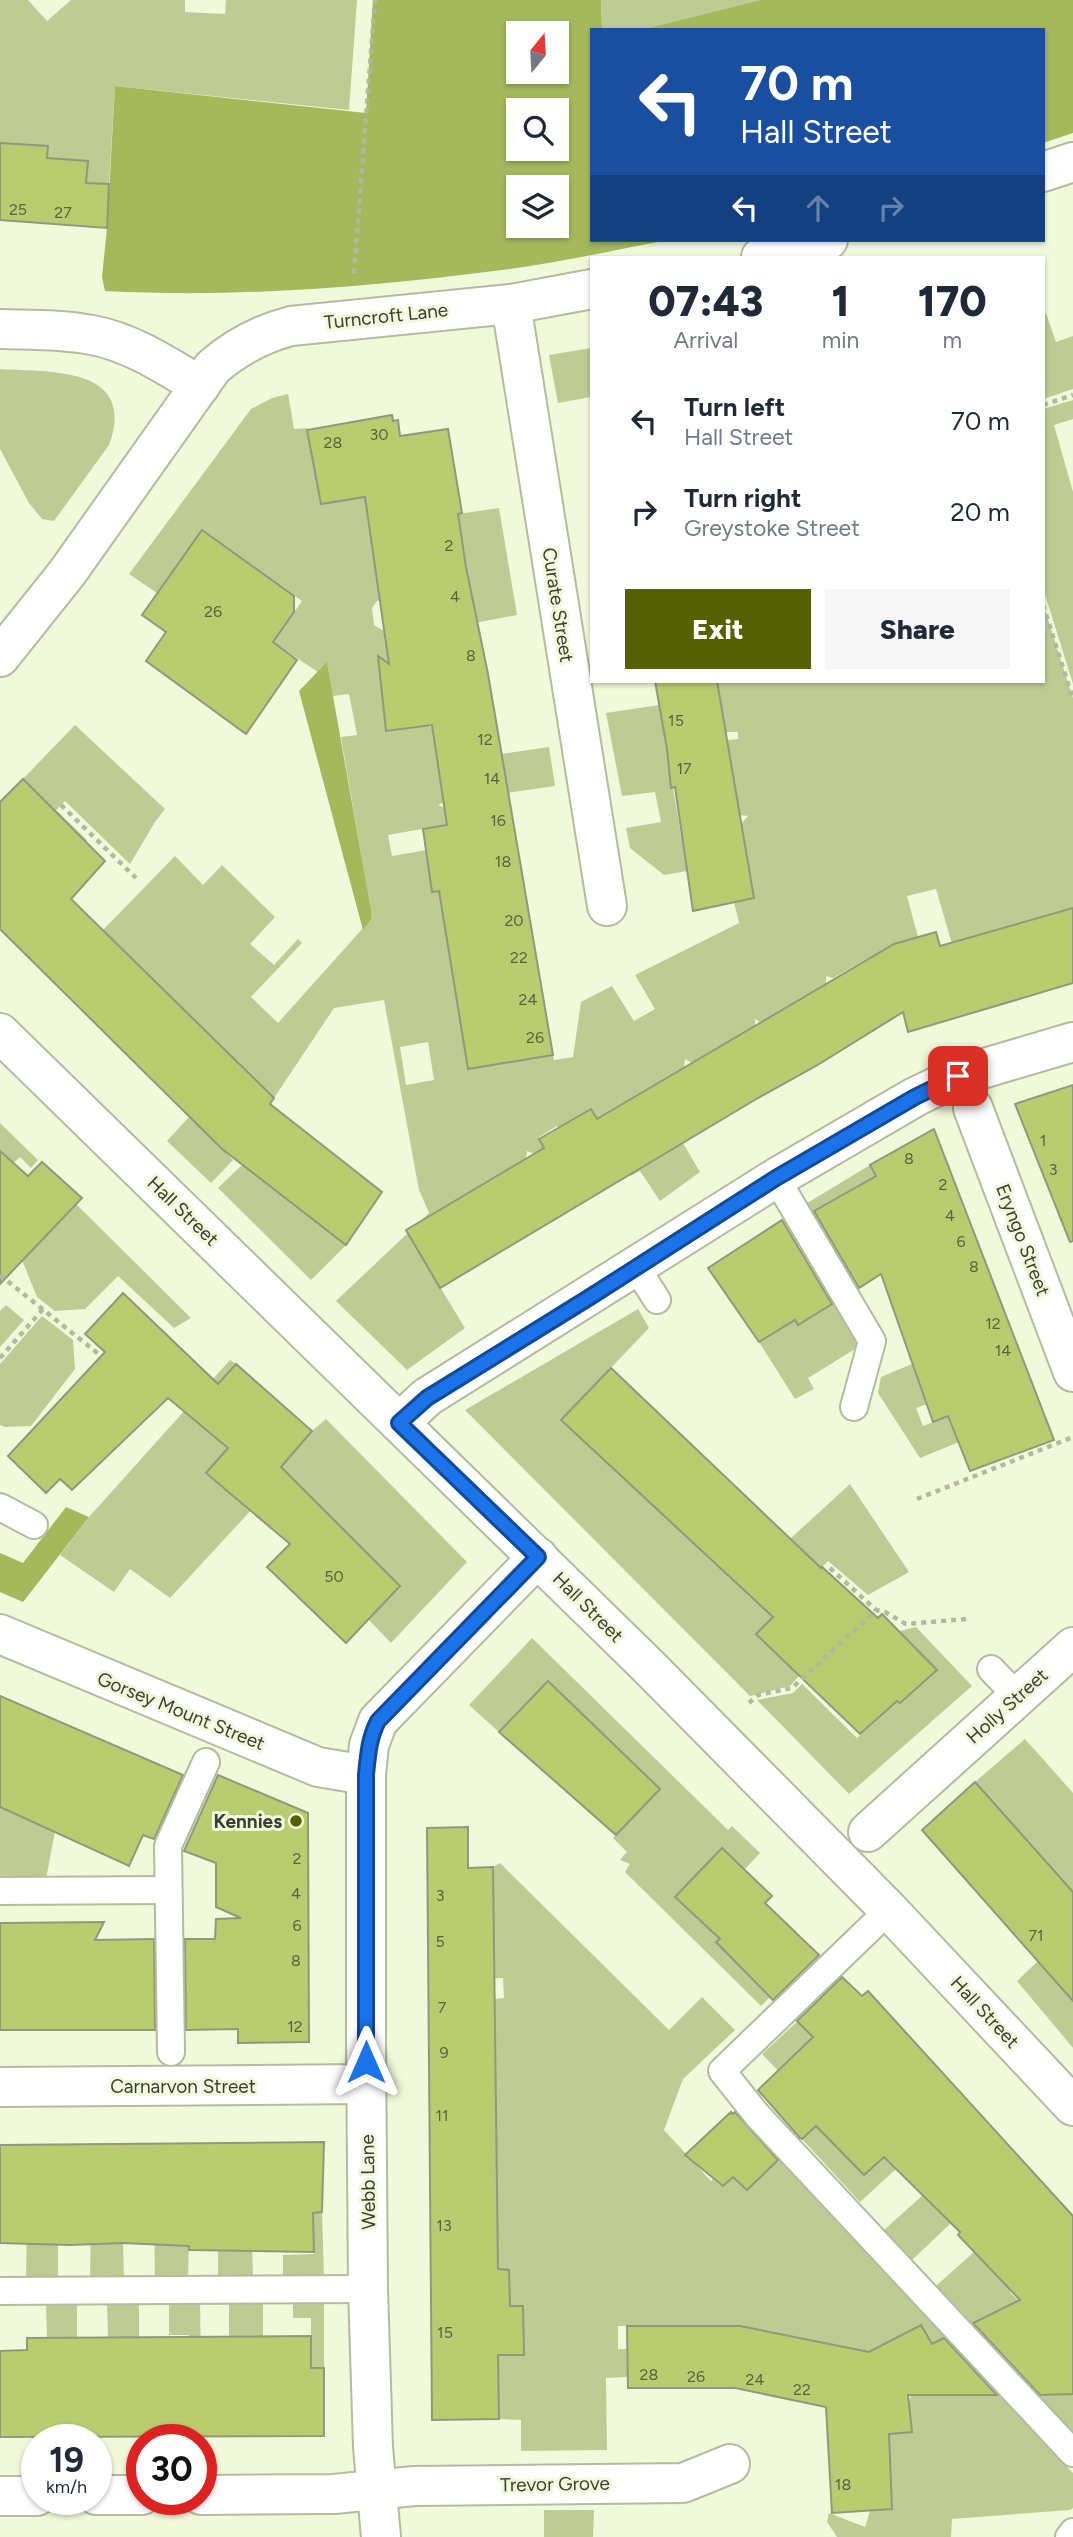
<!DOCTYPE html>
<html lang="en">
<head>
<meta charset="utf-8">
<style>
	:root { --surface:#fff; --page:#f6f6f7; --text:#1f2937; --muted:#747a83; --accent:#556101 }
	body { margin:0; font-family:Figtree,sans-serif; background:var(--page); color:var(--text); height:100vh; display:flex; flex-direction:column; font-size:26px; white-space:nowrap }
	* { box-sizing:border-box; margin:0 }
	p { font-size:23px; color:var(--muted) }
	.icon { flex:none; width:38px; height:38px; fill:none; stroke:currentColor; stroke-width:2; stroke-linecap:round; stroke-linejoin:round }
	.map { position:relative; flex:1; overflow:hidden }
	.panel { position:absolute; left:590px; top:256px; width:455px; height:427px; display:flex; flex-direction:column; background:var(--surface); border-radius:0px; box-shadow:0 2px 5px #0004 }
	.panel>* { flex:none }
	.hud { position:absolute; left:590px; top:28px; width:455px; height:214px; border-radius:0px; box-shadow:0 2px 5px #0004; background:#1a4fa0; color:#fff; overflow:hidden }
	.needle { width:46px; rotate:18deg }
	.buttons { position:absolute; left:506px; top:21px; display:grid; gap:14px }
	.buttons a { display:grid; place-items:center; width:63px; height:63px; border-radius:0px; background:var(--surface); box-shadow:0 2px 5px #0004; font-size:35px }
	.speed { position:absolute; left:21px; top:2424px; display:flex; gap:14px; font-size:35px; font-weight:700; text-align:center }
	.speed>* { display:grid; place-content:center; width:91px; height:91px; border-radius:50%; background:var(--surface); box-shadow:0 2px 5px #0004; line-height:1 }
	.speed small { font-size:18px; font-weight:400 }
	.speed .limit { border:10px solid #d22; background:#fff; color:#111 }
	.pin { position:absolute; display:grid; place-items:center; width:60px; height:60px; color:#fff; margin:-30px; border-radius:14px; box-shadow:0 4px 10px #0006 }
	.me { position:absolute; width:77px; margin:-38px; rotate:0deg; stroke-linejoin:round; filter:drop-shadow(0 0 5px #0008) }
	.turn { display:flex; align-items:center; gap:24px; height:147px; padding:0 35px; font-size:32px }
	.turn .icon { width:91px; height:91px; stroke-width:2.5 }
	.turn b { display:block; font-size:49px; line-height:60px }
	.lanes { display:flex; align-items:center; height:66px; padding:0 35px; background:#0003; justify-content:center; gap:35px; direction:ltr }
	.lanes .off { opacity:.35 }
	.eta { display:flex; justify-content:space-evenly; align-items:center; height:119px; text-align:center }
	.eta b { font-size:42px; font-weight:800; line-height:49px }
	.cta { display:flex; gap:14px; margin-top:auto; padding:14px 35px }
	.cta a { flex:1; height:80px; border-radius:0px; background:var(--accent); color:#fff; font-size:28px; font-weight:800; line-height:80px; text-align:center }
	.cta a+a { background:var(--page); color:var(--text) }
	ul { padding:0; list-style:none }
	li { display:flex; align-items:center; gap:21px; height:91px; padding:0 35px }
	li div { flex:1 }
	li b { display:block; font-size:26px }
	li em { font-style:normal }
	.map>svg:first-child { display:block }
</style>
</head>
<body>
<div class="map">
<svg width="1073" height="2537" viewBox="0 0 1073 2537">
	<rect width="100%" height="100%" fill="#f1f9da"/>
	<g fill="#bfcb93" fill-rule="evenodd">
		<path d="M0,0H28L47,21L71,0H185V12L225,14L226,0H357L349,110L115,86L109,184L86,183L88,161L47,158L48,146L0,143Z"/>
		<path d="M601,0H760L640,30H602Z"/>
		<path d="M1046,313L1056,342L1073,336V389L1043,399V314Z"/>
		<path d="M591,348V397L558,403L549,355Z"/>
		<path d="M0,369C49,372 138,366 109,445L54,521L42,519L29,503L0,449Z"/>
		<path d="M288,394L294,429L307,428L321,504L409,489L400,436L406,435L420,519L392,523L395,538L371,543L377,582L397,579L400,598L377,601L372,608L374,625L382,630L475,615L458,514L499,508L517,615L469,624L471,635L418,644L431,719L421,725L432,727L445,802L438,805L445,808L452,849L427,853L432,892L522,878L526,894L465,904L471,945L448,949L453,977L476,974L477,980L468,984L478,985L491,1065L553,1055L554,1060L573,1057L581,1002L612,986L634,1021L655,1009L635,975L739,923L734,902L753,897L741,824L748,816L739,815L727,740L738,739V732H725L717,681H1043V604L1073,698V908L952,944L936,889L907,896L918,937L899,942L903,957L890,961L903,1012L899,1014L868,958L833,978L826,976V983L760,1022L755,1019V1026L692,1063L685,1059L684,1067L614,1109L647,1164L683,1143L700,1172L660,1201L640,1171L631,1176L591,1109L567,1123L571,1132L564,1137L557,1126L539,1137L544,1148L534,1154L527,1151L526,1158L436,1212L471,1271L466,1273L439,1229L413,1243L465,1328L407,1370L336,1301L429,1213L419,1190L384,1000L334,1008L274,1098L103,930L175,856L203,885L222,865L275,917L250,944L274,965L298,939L302,943L251,997L278,1023L372,918L341,737L357,735L349,694L333,696L327,663L318,672L273,642L302,601L202,530L157,593L129,574L251,409L272,398ZM422,829L427,850L392,856L388,835ZM428,1042L434,1080L406,1085L400,1047Z"/>
		<path d="M1073,400V419L1054,425L1073,492V684L1043,588V409Z"/>
		<path d="M659,705L687,871L664,875L630,848L626,828L661,822L655,792L622,796L606,713Z"/>
		<path d="M75,725L165,809L155,822L130,864L65,801L56,810L87,840L50,878L33,790L23,779Z"/>
		<path d="M549,747L555,786L507,793L501,754Z"/>
		<path d="M189,1117L233,1160L211,1183L167,1141Z"/>
		<path d="M0,1123L38,1160L31,1168L20,1157L11,1165L0,1155Z"/>
		<path d="M242,1165L346,1245L311,1280L218,1188Z"/>
		<path d="M870,1165L876,1176L853,1190L886,1254L844,1269L804,1205Z"/>
		<path d="M76,1204L191,1318L174,1328L118,1276L85,1309L55,1311L37,1297L22,1260Z"/>
		<path d="M833,1294L858,1337L855,1349L808,1378L814,1389L795,1399L759,1342Z"/>
		<path d="M6,1305L24,1320L0,1347V1311Z"/>
		<path d="M638,1309L649,1328L561,1420L765,1515L790,1539L850,1484L909,1572L868,1595L828,1561L757,1634L800,1675L790,1686L750,1696L465,1410Z"/>
		<path d="M42,1316L73,1340L75,1369L31,1426L5,1427L0,1425V1364Z"/>
		<path d="M230,1360L236,1364L190,1416L228,1448L206,1474L246,1506L312,1431L326,1419L467,1562L391,1643L368,1619L400,1586L324,1510L291,1542L254,1507L170,1598L130,1569L114,1592L60,1555L89,1517Z"/>
		<path d="M912,1364L920,1382L959,1393L916,1408L923,1426L949,1416L976,1435L920,1458L878,1393L881,1377Z"/>
		<path d="M916,1627L972,1686L849,1794L757,1700L793,1693L802,1684L857,1738L897,1701L900,1703L936,1670L900,1631Z"/>
		<path d="M532,1638L728,1830L732,1826L760,1853L744,1870L722,1849L675,1898L720,1939L717,1943L764,1990L809,1946L816,1951L761,2006L625,1872L630,1864L620,1860L627,1852L613,1838L660,1789L548,1681L499,1732L469,1705Z"/>
		<path d="M1025,1739L1073,1793V1892L975,1782Z"/>
		<path d="M0,1799L55,1831L46,1879H0Z"/>
		<path d="M500,1863L669,2030L702,1997L735,2030L683,2079L664,2130L711,2181L713,2179L722,2186L733,2177L777,2160L779,2157L947,2337L932,2344L920,2325L887,2343L897,2363L844,2347L743,2327L731,2382L718,2326H618V2349H627L628,2377L606,2378L607,2450L521,2451V2420L499,2419L498,2355H524L523,2307H432L510,2291L509,2270L498,2269L497,2198L431,2199L494,1999L504,1998L503,1978L428,1981V1966L493,1962V1867Z"/>
		<path d="M1038,1961L1073,2000V2048L1017,1981Z"/>
		<path d="M800,2019L829,2051L809,2103L762,2054Z"/>
		<path d="M859,2086L851,2162L865,2175L886,2155L919,2148L860,2202L802,2139Z"/>
		<path d="M923,2195L941,2213L970,2205L912,2260L884,2230Z"/>
		<path d="M91,2212L123,2243L124,2280H90Z"/>
		<path d="M322,2212L324,2278H283V2255L314,2254L313,2213Z"/>
		<path d="M154,2213L189,2242L188,2279L155,2280Z"/>
		<path d="M218,2213L252,2241L253,2278H218Z"/>
		<path d="M27,2214L58,2242V2279L26,2280Z"/>
		<path d="M1011,2249L1030,2271L1010,2292L1042,2325L1062,2307L1071,2315L1014,2368L1005,2359L1037,2331L1020,2312L988,2341L936,2286L974,2252L990,2268Z"/>
		<path d="M229,2300H263V2369L229,2337Z"/>
		<path d="M293,2300H324V2368H311V2318H293Z"/>
		<path d="M169,2301H200L201,2368H190L189,2335H169Z"/>
		<path d="M77,2302V2369L68,2368L67,2338L47,2337L46,2303Z"/>
		<path d="M107,2302H139V2369L108,2339Z"/>
		<path d="M1065,2367L1073,2375V2435L1035,2394Z"/>
		<path d="M911,2395H999L1073,2473V2508L1070,2510L952,2519L951,2537H837L827,2522L829,2513L865,2527L870,2511L892,2509L889,2434L912,2432L909,2404Z"/>
		<path d="M544,2510H594L593,2537H544Z"/>
	</g>
	<g fill="#a6b85c" fill-rule="evenodd">
		<path d="M373,0H601L602,30H592V240H669C614,250 558,263 502,270C371,287 237,298 105,291L102,277L107,228L115,86L366,113ZM518,33H556V72H518ZM518,110H556V149H518ZM518,187H556V226H518Z"/>
		<path d="M760,0H1073V133L1043,143V30H640Z"/>
		<path d="M327,662L371,910L372,918L363,930L299,691Z"/>
		<path d="M66,1507L89,1517L23,1602L0,1592V1553L23,1563Z"/>
	</g>
	<g fill="#bacc6f" stroke="#92987c" stroke-width="2">
		<path d="M0,143L48,146L47,158L88,161L86,183L109,184L107,228L0,220Z"/>
		<path d="M392,415L393,421L398,420L400,436L448,429L462,513L458,514L466,567L488,674L553,1055L468,1069L439,891L432,892L423,829L447,825L432,725L386,731L378,656L389,664L365,497L321,504L307,430Z"/>
		<path d="M202,530L294,596V612L273,642L297,660L246,734L146,661L166,632L142,615Z"/>
		<path d="M655,681H717L754,898L693,911L675,787L671,788L667,749Z"/>
		<path d="M23,779L105,861L71,899L274,1098L270,1104L382,1192L346,1245L222,1149L0,929V802Z"/>
		<path d="M1073,908V983L908,1032L903,1012L816,1066L758,1098L440,1288L406,1230L544,1148L539,1139L591,1109L597,1119L894,944L936,932L940,946Z"/>
		<path d="M1073,1085V1241L1070,1242L1015,1104Z"/>
		<path d="M934,1129L1054,1440L970,1471L948,1416L933,1422L881,1274L859,1288L814,1211L876,1176L870,1165Z"/>
		<path d="M0,1151L28,1176L42,1162L82,1198L0,1284Z"/>
		<path d="M782,1220L832,1304L798,1325L795,1320L759,1342L708,1268Z"/>
		<path d="M123,1293L218,1384L236,1364L312,1431L281,1467L400,1586L346,1643L267,1567L290,1544L206,1473L228,1448L168,1398L72,1490L60,1479L46,1493L8,1456L105,1352L85,1334Z"/>
		<path d="M611,1368L821,1568L822,1567L878,1618L882,1614L937,1670L900,1703L897,1701L860,1734L756,1634L773,1617L561,1420Z"/>
		<path d="M548,1681L660,1789L616,1835L499,1732Z"/>
		<path d="M0,1696L183,1775L154,1839L143,1835L129,1866L0,1807Z"/>
		<path d="M218,1775L308,1813L309,2042L238,2043V2029L186,2030L185,1939H215L216,1919L241,1918L216,1907V1863L184,1851Z"/>
		<path d="M975,1782L1073,1892V2001L922,1830Z"/>
		<path d="M468,1827V1868L493,1867L498,2269L509,2270L510,2306H523L524,2355H498L499,2419L432,2420L427,1828Z"/>
		<path d="M722,1848L772,1896L765,1903L819,1955L773,2000L716,1942L720,1939L675,1897Z"/>
		<path d="M104,1922L95,1940L154,1939L155,2030H0V1923Z"/>
		<path d="M842,1977L862,1996L868,1991L1073,2216V2394L1040,2395L973,2323L1020,2300L958,2235L960,2232L884,2157L864,2175L816,2126L802,2139L800,2138L758,2090L813,2037L797,2021Z"/>
		<path d="M731,2112L733,2114L735,2112L778,2160L747,2190L733,2177L723,2186L685,2155Z"/>
		<path d="M324,2142L322,2212L313,2213L314,2252L189,2250V2246L123,2243L70,2245L0,2243V2145Z"/>
		<path d="M921,2325L932,2344L944,2338L997,2395H908L912,2432L889,2434L892,2509L832,2513L826,2407L735,2388H628L627,2326H740L869,2352Z"/>
		<path d="M311,2336V2368H324V2436L0,2437V2351L27,2350V2338Z"/>
	</g>
	<g fill="none" stroke-linecap="round" stroke-linejoin="round">
		<defs>
			<g id="lane">
				<path d="M776,1178L872,1341L854,1407"/>
				<path d="M636,1267L657,1300"/>
				<path d="M0,1507L34,1525"/>
				<path d="M991,1669L1017,1696"/>
				<path d="M0,1891L167,1890"/>
				<path d="M889,1910L722,2071L757,2115L1073,2453"/>
				<path d="M171,2052L168,1846L206,1762"/>
				<path d="M0,2291L368,2289"/>
				<path d="M1069,2537L1073,2532"/>
			</g>
			<g id="street">
				<path d="M1043,172L1073,162"/>
				<path d="M761,257L828,240"/>
				<path d="M511,304L607,906"/>
				<path d="M0,329C31,330 62,329 92,335C131,342 167,366 200,386"/>
				<path d="M0,657L67,573L213,367C236,347 261,334 291,326L511,304L592,289"/>
				<path d="M973,1108L1073,1372"/>
				<path d="M399,1423L427,1397L776,1178L915,1097L958,1076L1073,1042"/>
				<path d="M0,1634L318,1767L366,1775"/>
				<path d="M868,1832L1073,1647"/>
				<path d="M0,2087L366,2084"/>
				<path d="M96,2495H142"/>
				<path d="M201,2495L334,2494L414,2486L683,2483L730,2464"/>
				<path d="M0,2496H37"/>
				<path d="M381,2537L373,2447L368,2289L366,2040V1775L369,1745L378,1721L538,1557"/>
			</g>
			<path id="primary" d="M0,1033L648,1666L889,1910L1073,2106"/>
		</defs>
		<use href="#lane" stroke="#b4bb9e" stroke-width="30"/>
		<use href="#street" stroke="#b4bb9e" stroke-width="42"/>
		<use href="#primary" stroke="#b4bb9e" stroke-width="42"/>
		<g stroke="#b3b9a1" stroke-width="4.5" stroke-dasharray="5 5" stroke-linecap="butt">
			<path d="M354,273L375,0"/>
			<path d="M1043,405L1073,395"/>
			<path d="M1043,605L1073,699"/>
			<path d="M61,805L136,878"/>
			<path d="M0,1275L101,1356"/>
			<path d="M0,1358L43,1309"/>
			<path d="M917,1499L1073,1437"/>
			<path d="M830,1568L876,1610"/>
			<path d="M749,1703L758,1695L792,1688L876,1610L885,1612L906,1624L966,1619"/>
		</g>
		<use href="#lane" stroke="#fff" stroke-width="26"/>
		<use href="#street" stroke="#fff" stroke-width="38"/>
		<use href="#primary" stroke="#fff" stroke-width="38"/>
	</g>
	<g fill="none" stroke-linecap="round" stroke-linejoin="round">
		<defs>
			<path id="route" d="M366,2062V1775C368,1755 369,1738 378,1721L538,1557L399,1423L427,1398L590,1297L776,1178L915,1097L958,1076"/>
		</defs>
		<use href="#route" stroke="#114b97" stroke-width="18"/>
		<use href="#route" stroke="#1a73e8" stroke-width="12"/>
	</g>
	<circle fill="#556101" stroke="#f1f9da" stroke-width="2.5" cx="296" cy="1821" r="7"/>
	<g text-anchor="middle" dominant-baseline="central" stroke-width="6" stroke-linejoin="round" paint-order="stroke">
		<g font-size="16" fill="#5b6241">
			<text x="18" y="209">25</text>
			<text x="63" y="212">27</text>
			<text x="379" y="434">30</text>
			<text x="333" y="442">28</text>
			<text x="449" y="545">2</text>
			<text x="455" y="596">4</text>
			<text x="213" y="611">26</text>
			<text x="471" y="655">8</text>
			<text x="676" y="720">15</text>
			<text x="485" y="739">12</text>
			<text x="684" y="768">17</text>
			<text x="492" y="778">14</text>
			<text x="498" y="820">16</text>
			<text x="503" y="861">18</text>
			<text x="514" y="920">20</text>
			<text x="519" y="957">22</text>
			<text x="528" y="999">24</text>
			<text x="535" y="1037">26</text>
			<text x="1043" y="1140">1</text>
			<text x="909" y="1158">8</text>
			<text x="1053" y="1169">3</text>
			<text x="943" y="1184">2</text>
			<text x="950" y="1215">4</text>
			<text x="961" y="1241">6</text>
			<text x="974" y="1266">8</text>
			<text x="993" y="1323">12</text>
			<text x="1003" y="1350">14</text>
			<text x="334" y="1576">50</text>
			<text x="297" y="1858">2</text>
			<text x="296" y="1893">4</text>
			<text x="440" y="1895">3</text>
			<text x="297" y="1925">6</text>
			<text x="1036" y="1935">71</text>
			<text x="440" y="1941">5</text>
			<text x="296" y="1960">8</text>
			<text x="442" y="2007">7</text>
			<text x="295" y="2026">12</text>
			<text x="444" y="2052">9</text>
			<text x="442" y="2115">11</text>
			<text x="444" y="2225">13</text>
			<text x="445" y="2332">15</text>
			<text x="649" y="2374">28</text>
			<text x="696" y="2376">26</text>
			<text x="755" y="2379">24</text>
			<text x="802" y="2389">22</text>
			<text x="843" y="2484">18</text>
		</g>
		<g font-size="19" fill="#3b3e32" stroke="#f1f9da">
			<text transform="translate(386 316) rotate(-6)">Turncroft Lane</text>
			<text transform="translate(558 605) rotate(81)">Curate Street</text>
			<text transform="translate(183 1211) rotate(44)">Hall Street</text>
			<text transform="translate(1023 1240) rotate(69)">Eryngo Street</text>
			<text transform="translate(588 1607) rotate(45)">Hall Street</text>
			<text transform="translate(1007 1706) rotate(-42)">Holly Street</text>
			<text transform="translate(181 1711) rotate(22)">Gorsey Mount Street</text>
			<text transform="translate(985 2012) rotate(47)">Hall Street</text>
			<text x="183" y="2086">Carnarvon Street</text>
			<text transform="translate(368 2182) rotate(-91)">Webb Lane</text>
			<text transform="translate(555 2484) rotate(-1)">Trevor Grove</text>
		</g>
		<g font-size="19" font-weight="bold" fill="#3b3e32" stroke="#f1f9da" text-anchor="end">
			<text x="282" y="1821">Kennies</text>
		</g>
	</g>
</svg>
<div class="buttons">
<a><svg class="needle" viewBox="-14 -14 28 28"><path d="M0-13l5 13h-10z" fill="#e53935"/><path d="M0 13l5-13h-10z" fill="#747a83"/></svg></a>
<a><svg class="icon" aria-label="search" viewBox="0 0 24 24"><circle cx="10" cy="10" r="6"/><path d="M15 15l6 6"/></svg></a>
<a><svg class="icon" aria-label="layers" viewBox="0 0 24 24"><path d="M12 4l9 5-9 5-9-5zM3 14l9 5 9-5"/></svg></a>
</div>
<div class="speed"><div>19<small>km/h</small></div><div class="limit">30</div></div>
<div class="pin" style="left:958px;top:1076px;background:#d93025"><svg class="icon" aria-label="arrive" viewBox="0 0 24 24"><path d="M6 21V4h12l-3 4 3 4H6"/></svg></div>
<svg class="me" style="left:366px;top:2062px" viewBox="-20 -20 40 40"><path d="M0-17L14 15 0 8-14 15z" fill="#1a73e8" stroke="#fff" stroke-width="4"/></svg>
<div class="hud">
<div class="turn"><svg class="icon" aria-label="left" viewBox="0 0 24 24"><path d="M17 20v-9H6M10 6l-5 5 5 5"/></svg><div><b>70 m</b>Hall Street</div></div>
<div class="lanes"><svg class="icon" aria-label="left" viewBox="0 0 24 24"><path d="M17 20v-9H6M10 6l-5 5 5 5"/></svg><svg class="icon off" aria-label="ahead" viewBox="0 0 24 24"><path d="M12 20V5M6 11l6-6 6 6"/></svg><svg class="icon off" aria-label="right" viewBox="0 0 24 24"><path d="M7 20v-9h11M14 6l5 5-5 5"/></svg></div>
</div>
<section class="panel">
<div class="eta">
<div><b>07:43</b><p>Arrival</p></div>
<div><b>1</b><p>min</p></div>
<div><b>170</b><p>m</p></div>
</div>
<ul>
<li><svg class="icon" aria-label="left" viewBox="0 0 24 24"><path d="M17 20v-9H6M10 6l-5 5 5 5"/></svg><div><b>Turn left</b><p>Hall Street</p></div><em>70 m</em></li>
<li><svg class="icon" aria-label="right" viewBox="0 0 24 24"><path d="M7 20v-9h11M14 6l5 5-5 5"/></svg><div><b>Turn right</b><p>Greystoke Street</p></div><em>20 m</em></li>
</ul>
<div class="cta"><a>Exit</a><a>Share</a></div>
</section>
</div>
</body>
</html>
